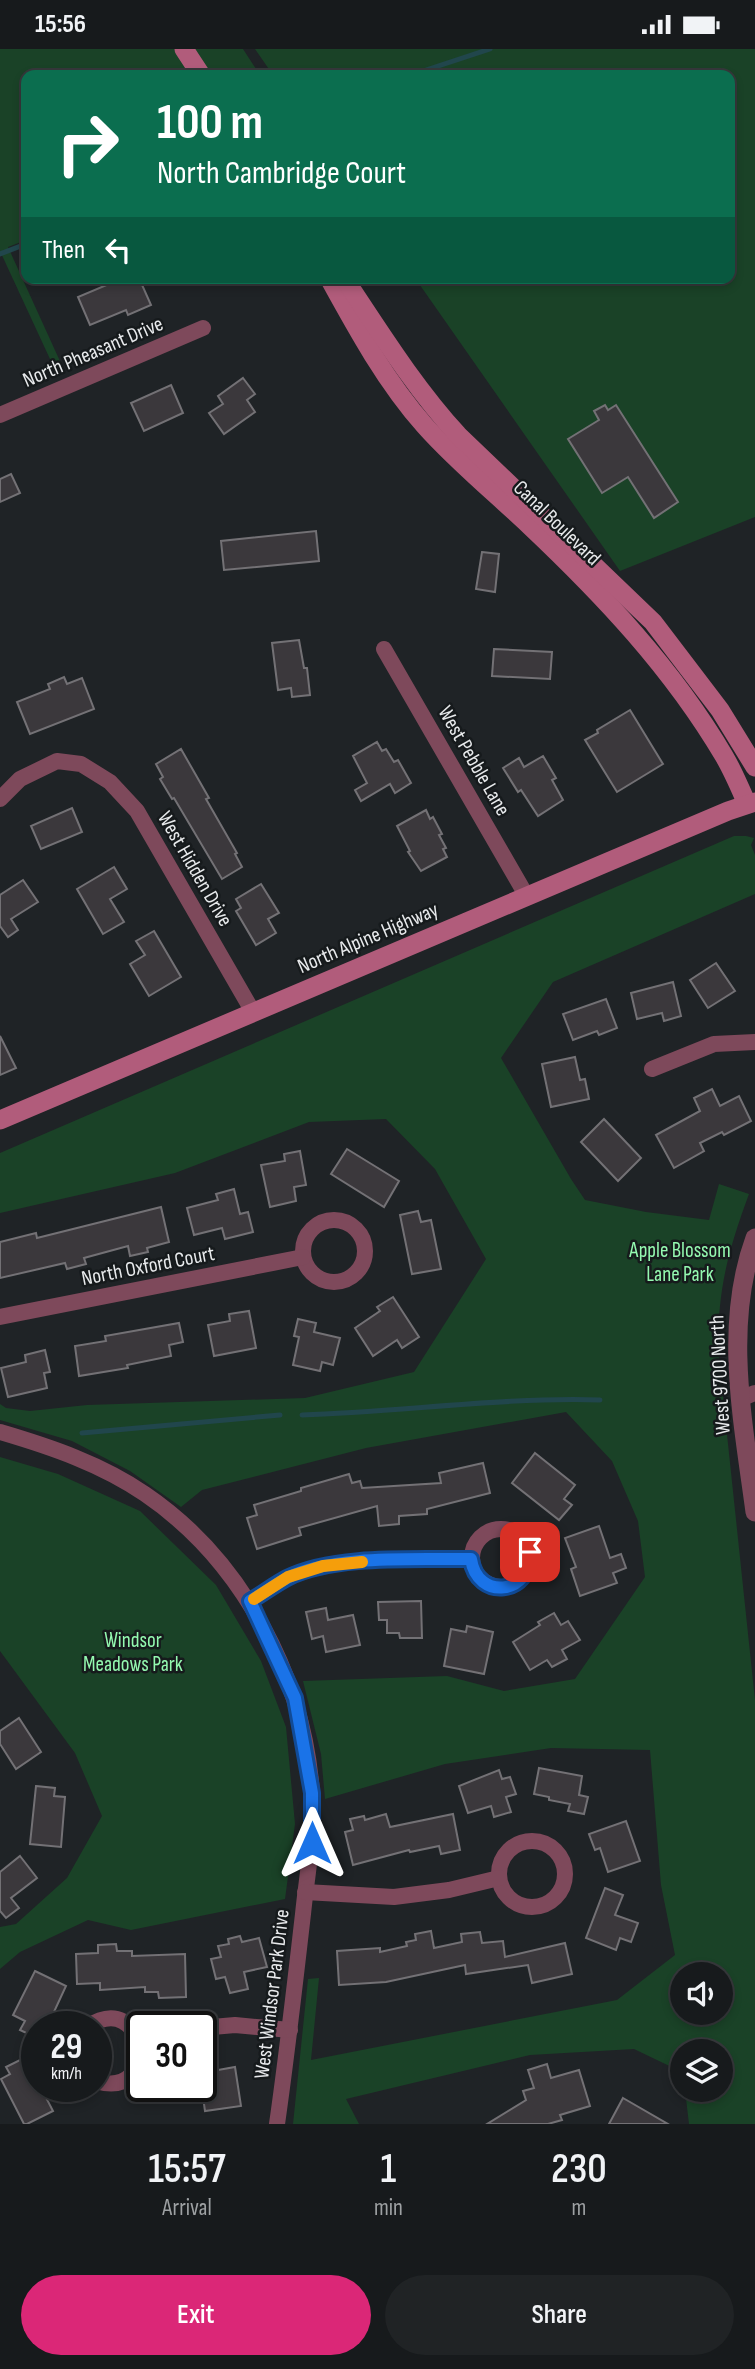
<!DOCTYPE html>
<html lang="en">
<head>
<meta charset="utf-8">
<style>
	:root { --surface:#171a1c; --page:#202325; --text:#f1f3f6; --muted:#9ea1a3; --line:#36383b; --accent:#db2777 }
	body { margin:0; font-family:"Sofia Sans Condensed",sans-serif; background:var(--page); color:var(--text); height:100vh; display:flex; flex-direction:column; font-size:26px; white-space:nowrap }
	* { box-sizing:border-box; margin:0 }
	p { font-size:23px; color:var(--muted) }
	.icon { flex:none; width:38px; height:38px; fill:none; stroke:currentColor; stroke-width:2; stroke-linecap:round; stroke-linejoin:round }
	.map { position:relative; height:2075px; overflow:hidden }
	.details { display:flex; flex-direction:column; background:var(--surface); flex:1 }
	.details>* { flex:none }
	.hud { position:absolute; left:21px; top:21px; width:714px; height:214px; border-radius:14px; box-shadow:0 4px 10px #0003,0 0 0 2px var(--line); background:#0b6e4f; color:#fff; overflow:hidden }
	.buttons { position:absolute; left:670px; top:1913px; display:grid; gap:14px }
	.buttons a { display:grid; place-items:center; width:63px; height:63px; border-radius:50%; background:var(--surface); box-shadow:0 4px 10px #0003,0 0 0 2px var(--line); font-size:35px }
	.speed { position:absolute; left:21px; top:1962px; display:flex; gap:14px; font-size:35px; font-weight:700; text-align:center }
	.speed>* { display:grid; place-content:center; width:91px; height:91px; border-radius:50%; background:var(--surface); box-shadow:0 4px 10px #0003,0 0 0 2px var(--line); line-height:1 }
	.speed small { font-size:18px; font-weight:400 }
	.speed .limit { border:4px solid #111; border-radius:10px; background:#fff; color:#111 }
	.pin { position:absolute; display:grid; place-items:center; width:60px; height:60px; color:#fff; margin:-30px; border-radius:14px; box-shadow:0 4px 10px #0006 }
	.me { position:absolute; width:77px; margin:-38px; rotate:0deg; stroke-linejoin:round; filter:drop-shadow(0 0 5px #0008) }
	.turn { display:flex; align-items:center; gap:24px; height:147px; padding:0 21px; font-size:32px }
	.turn .icon { width:91px; height:91px; stroke-width:2.5 }
	.turn b { display:block; font-size:49px; line-height:60px }
	.then { display:flex; align-items:center; height:66px; padding:0 21px; background:#0003; gap:14px; font-size:26px }
	.eta { display:flex; justify-content:space-evenly; align-items:center; height:119px; text-align:center }
	.eta b { font-size:42px; font-weight:600; line-height:49px }
	.action { display:flex; gap:14px; margin-top:auto; padding:14px 21px }
	.action a { flex:1; height:80px; border-radius:42px; background:var(--accent); color:#fff; font-size:28px; font-weight:600; line-height:80px; text-align:center }
	.action a+a { background:var(--page); color:var(--text) }
	.status { display:flex; justify-content:space-between; align-items:center; height:49px; padding:0 35px; background:var(--surface); direction:ltr }
	.status svg { height:19px; fill:currentColor }
	.map>svg:first-child { display:block }
</style>
</head>
<body>
<div class="status"><b>15:56</b><svg viewBox="0 0 49 12"><path d="M0 12V9h3v3zM5 12V6h3v6zM10 12V3h3v9zM15 12V0h3v12zM26 1h20v11H26zM47 4h2v5h-2z"/></svg></div>
<div class="map">
<svg width="755" height="2075" viewBox="0 0 755 2075">
	<rect width="100%" height="100%" fill="#1f2326"/>
	<g fill="#1a4227" fill-rule="evenodd">
		<path d="M0,0H243L260,26H26V191L8,198L64,321L56,323L0,202Z"/>
		<path d="M255,0H755V468L620,522L415,229H730V26H273Z"/>
		<path d="M734,787H746L754,789L751,796L755,806V845L553,933L501,1009L571,1130L585,1151L646,1163L709,1171L719,1135L749,1145C728,1202 718,1239 718,1300L755,1651V2075H689L685,2041L721,2040V2002H682V2023L634,2000L530,2006L346,2050L359,2075H293L308,1930L319,1929L311,2011L617,1951L675,1906L661,1836L650,1701L551,1699L445,1715L325,1750L321,1705L303,1632L447,1627L504,1642L575,1630L645,1528L638,1472L612,1412L566,1363L366,1399L202,1441L181,1458L130,1422L72,1392L0,1371V1355L6,1359L30,1362L87,1356L305,1349L414,1323L486,1210L435,1120L386,1070L309,1073L175,1124L0,1164V1104ZM721,1925V1964H682V1925Z"/>
		<path d="M0,1408L58,1425L140,1462L216,1536L261,1612L286,1678L295,1775L285,1850L131,1881L88,1871L20,1903L0,1920V1878L16,1875L67,1829L102,1767L75,1704L0,1602Z"/>
	</g>
	<g fill="none" stroke-linecap="round" stroke-linejoin="round">
		<g stroke="#21464c" stroke-width="5">
			<path d="M411,26L490,0"/>
			<path d="M0,205L26,195"/>
			<path d="M302,1366C402,1363 500,1348 600,1351"/>
			<path d="M82,1384L280,1366"/>
		</g>
	</g>
	<g fill="#3b383c" stroke="#737175" stroke-width="2">
		<path d="M123,229H139L151,256L128,266L126,261L90,276L78,248Z"/>
		<path d="M243,329L255,345L247,351L255,363L224,385L209,364L223,355L218,347Z"/>
		<path d="M171,336L183,364L144,382L131,354Z"/>
		<path d="M605,356L608,361L616,356L678,453L654,469L628,428L602,444L568,390L599,371L594,362Z"/>
		<path d="M11,425L20,444L0,453V430Z"/>
		<path d="M316,482L319,512L224,521L221,492Z"/>
		<path d="M482,503L499,505L495,543L476,540Z"/>
		<path d="M299,591L304,619H307L310,646L292,648L291,639L278,641L272,594Z"/>
		<path d="M494,600L552,603L550,630L492,627Z"/>
		<path d="M64,628L67,635L82,629L94,660L30,685L17,653L50,640L48,635Z"/>
		<path d="M630,661L663,715L617,743L585,691L598,684L597,681Z"/>
		<path d="M377,693L382,702L386,700L394,713L398,711L411,734L395,744L390,735L361,752L355,741L367,734L353,707Z"/>
		<path d="M181,700L209,749L206,750L237,804L235,805L242,818L222,830L174,749L172,750L160,730L163,728L156,715Z"/>
		<path d="M543,707L556,729L552,731L563,751L538,767L521,741L518,743L503,719L519,709L524,718Z"/>
		<path d="M72,759L82,783L41,800L31,777Z"/>
		<path d="M426,761L430,770L433,768L442,785L439,786L446,799L443,800L447,808L421,822L408,803L410,802L397,777Z"/>
		<path d="M114,818L127,840L110,850L124,873L103,885L77,840Z"/>
		<path d="M23,831L38,853L11,870L18,881L8,888L0,877V846Z"/>
		<path d="M261,835L279,864L268,870L276,884L256,896L236,862L241,859L236,850Z"/>
		<path d="M154,882L181,928L149,947L130,915L145,906L136,892Z"/>
		<path d="M716,914L735,942L708,959L690,931Z"/>
		<path d="M673,933L681,967L664,972L662,964L637,970L631,944Z"/>
		<path d="M606,950L617,979L599,986L597,982L573,991L563,965Z"/>
		<path d="M0,987L16,1019L0,1026Z"/>
		<path d="M575,1008L580,1031L585,1030L589,1050L551,1058L542,1015Z"/>
		<path d="M712,1040L720,1057L739,1047L751,1072L724,1086L722,1083L700,1094L704,1102L674,1119L656,1086L700,1062L694,1049Z"/>
		<path d="M604,1070L641,1109L618,1132L581,1093Z"/>
		<path d="M347,1100L399,1132L384,1158L331,1125Z"/>
		<path d="M300,1102L306,1136L294,1138L296,1152L270,1158L261,1116L285,1112L284,1105Z"/>
		<path d="M234,1140L240,1165L248,1163L253,1183L225,1190L222,1179L194,1186L187,1159L218,1151L216,1145Z"/>
		<path d="M161,1158L169,1193L147,1199L148,1203L130,1207L128,1197L84,1209L86,1215L67,1220L65,1214L0,1229V1193L36,1184L37,1189Z"/>
		<path d="M418,1162L421,1173L431,1171L441,1220L412,1225L400,1166Z"/>
		<path d="M393,1248L419,1288L402,1299L397,1291L373,1307L355,1279L380,1262L377,1258Z"/>
		<path d="M249,1262L256,1299L214,1307L208,1276L230,1272L229,1265Z"/>
		<path d="M298,1270L316,1274L314,1283L340,1289L333,1316L322,1313L320,1322L293,1316L299,1288L294,1287Z"/>
		<path d="M179,1274L183,1293L169,1296L171,1307L127,1316L128,1319L79,1327L75,1297L106,1292L105,1287Z"/>
		<path d="M45,1301L50,1323L44,1324L47,1339L8,1348L1,1319L26,1313L25,1306Z"/>
		<path d="M535,1404L575,1436L564,1450L572,1456L559,1471L512,1434Z"/>
		<path d="M483,1414L490,1444L427,1460V1465L399,1467V1475L379,1477L377,1457L299,1479L301,1486L257,1500L247,1469L257,1466L254,1456L301,1442V1439L349,1425L352,1434L360,1432L362,1439L441,1434L439,1424Z"/>
		<path d="M599,1477L610,1509L621,1505L626,1519L613,1524L617,1534L580,1547L571,1520L576,1518L565,1489Z"/>
		<path d="M421,1552L422,1589H400L399,1584H387V1571H379L378,1553Z"/>
		<path d="M326,1559L328,1571L353,1566L360,1596L326,1603L323,1587L312,1590L306,1563Z"/>
		<path d="M554,1564L561,1576L568,1572L580,1591L562,1601L567,1610L552,1618L547,1611L530,1621L513,1593L540,1576L538,1573Z"/>
		<path d="M467,1577L493,1583L484,1625L444,1617L451,1580L466,1583Z"/>
		<path d="M19,1669L41,1703L16,1720L0,1695V1682Z"/>
		<path d="M539,1719L582,1727L579,1746L588,1748L584,1765L568,1762L570,1755L549,1751V1748L534,1745Z"/>
		<path d="M499,1721L502,1730L510,1728L516,1745L506,1748L511,1763L494,1768L491,1757L468,1764L459,1737Z"/>
		<path d="M36,1737L55,1739L54,1747L65,1748L61,1798L30,1795Z"/>
		<path d="M386,1765L390,1778L453,1765L460,1801L441,1805L439,1797L410,1803L409,1801L353,1816L345,1783L353,1781L350,1770L364,1767L365,1771Z"/>
		<path d="M626,1772L640,1812L608,1823L600,1799L595,1801L589,1785Z"/>
		<path d="M20,1807L37,1829L11,1849L19,1859L6,1869L0,1862V1823Z"/>
		<path d="M605,1839L623,1846L615,1866L638,1874L631,1893L620,1889L616,1901L586,1889Z"/>
		<path d="M431,1882L434,1899L462,1893L461,1885L480,1883L482,1894L503,1892L505,1908L565,1894L572,1925L532,1934L528,1916L466,1925L465,1916L386,1933L339,1936L337,1902L380,1899V1903L407,1897L406,1893L416,1891L415,1885Z"/>
		<path d="M240,1887L242,1893L259,1889L267,1918L244,1923L248,1940L230,1944L225,1928L216,1930L211,1910L221,1908L218,1897L229,1895L228,1890Z"/>
		<path d="M116,1895L117,1902H132V1907L185,1905L186,1948L159,1949L158,1943H145V1938L100,1941V1934L77,1935L76,1905L98,1904V1896Z"/>
		<path d="M35,1922L66,1937L47,1978H37V1989L20,1981L25,1972L13,1966Z"/>
		<path d="M22,2010L27,2019L30,2017L37,2031V2037H40L53,2062L27,2075H24L1,2030L10,2025L6,2018Z"/>
		<path d="M547,2015L551,2029L579,2021L590,2057L560,2066L562,2071L548,2075H487L526,2051L523,2042L534,2039L528,2021Z"/>
		<path d="M235,2018L241,2057L205,2062L203,2048H201V2024Z"/>
		<path d="M623,2049L668,2075H609Z"/>
	</g>
	<g fill="none" stroke-linecap="round" stroke-linejoin="round">
		<g stroke="#7e495b" stroke-width="16">
			<path d="M0,366L203,279"/>
			<path d="M384,600L526,846"/>
			<path d="M0,750L20,730L57,712L81,715L110,733L137,762L253,963"/>
			<path d="M652,1020L714,995L755,993"/>
			<circle cx="334" cy="1202" r="31"/>
			<path d="M0,1268L303,1208"/>
			<path d="M740,1350L755,1344"/>
			<path d="M0,1383C51,1398 101,1415 145,1445C242,1511 304,1628 312,1744C315,1785 307,1825 303,1865C295,1935 287,2005 277,2075"/>
			<circle cx="501" cy="1509" r="29"/>
			<path d="M250,1552C262,1545 274,1536 287,1529C334,1505 418,1511 471,1510"/>
			<circle cx="532" cy="1825" r="33"/>
			<path d="M305,1843L394,1848L449,1841L499,1829"/>
			<path d="M87,1978C147,1938 162,2052 96,2032"/>
			<path d="M201,1979L235,1976L290,1981"/>
		</g>
		<path stroke="#7e495b" stroke-width="19" d="M755,1189C723,1276 743,1372 755,1463"/>
		<g stroke="#b15c7b" stroke-width="19">
			<path d="M184,0L201,26"/>
			<path d="M329,229C357,280 386,333 425,377C457,413 494,443 529,476C603,546 672,619 724,707C733,722 740,739 747,755"/>
			<path d="M344,229C380,283 414,338 458,386L653,573L720,661L755,718"/>
			<path d="M0,1071L728,762L755,753"/>
		</g>
	</g>
	<g fill="none" stroke-linecap="round" stroke-linejoin="round">
		<defs>
			<path id="route" d="M312,1794V1744L295,1649L250,1552C262,1545 274,1536 287,1529C334,1505 418,1511 471,1510C477,1552 532,1546 530,1503"/>
		</defs>
		<use href="#route" stroke="#114b97" stroke-width="18"/>
		<use href="#route" stroke="#1a73e8" stroke-width="12"/>
		<path stroke="#f59e0b" stroke-width="12" d="M254,1550L288,1528L323,1517L362,1513"/>
	</g>
	<g text-anchor="middle" dominant-baseline="central" stroke-width="5" stroke-linejoin="round" paint-order="stroke">
		<g font-size="21" fill="#e8eaec" stroke="#161a1c">
			<text transform="translate(93 303) rotate(-23)">North Pheasant Drive</text>
			<text transform="translate(557 474) rotate(44)">Canal Boulevard</text>
			<text transform="translate(474 712) rotate(60)">West Pebble Lane</text>
			<text transform="translate(195 820) rotate(60)">West Hidden Drive</text>
			<text transform="translate(368 889) rotate(-23)">North Alpine Highway</text>
			<text transform="translate(148 1217) rotate(-11)">North Oxford Court</text>
			<text transform="translate(720 1326) rotate(-93)">West 9700 North</text>
			<text transform="translate(272 1945) rotate(-83)">West Windsor Park Drive</text>
		</g>
		<g font-size="21" fill="#94f9b0" stroke="#161a1c">
			<text x="680" y="1201">Apple Blossom<tspan x="680" dy="24">Lane Park</tspan></text>
			<text x="133" y="1591">Windsor<tspan x="133" dy="24">Meadows Park</tspan></text>
		</g>
	</g>
</svg>
<div class="buttons">
<a><svg class="icon" aria-label="sound" viewBox="0 0 24 24"><path d="M4 9h4l5-4v14l-5-4H4zM17 9q2 3 0 6"/></svg></a>
<a><svg class="icon" aria-label="layers" viewBox="0 0 24 24"><path d="M12 4l9 5-9 5-9-5zM3 14l9 5 9-5"/></svg></a>
</div>
<div class="speed"><div>29<small>km/h</small></div><div class="limit">30</div></div>
<div class="pin" style="left:530px;top:1503px;background:#d93025"><svg class="icon" aria-label="arrive" viewBox="0 0 24 24"><path d="M6 21V4h12l-3 4 3 4H6"/></svg></div>
<svg class="me" style="left:312px;top:1794px" viewBox="-20 -20 40 40"><path d="M0-17L14 15 0 8-14 15z" fill="#1a73e8" stroke="#fff" stroke-width="4"/></svg>
<div class="hud">
<div class="turn"><svg class="icon" aria-label="right" viewBox="0 0 24 24"><path d="M7 20v-9h11M14 6l5 5-5 5"/></svg><div><b>100 m</b>North Cambridge Court</div></div>
<div class="then">Then<svg class="icon" aria-label="left" viewBox="0 0 24 24"><path d="M17 20v-9H6M10 6l-5 5 5 5"/></svg></div>
</div>
</div>
<section class="details">
<div class="eta">
<div><b>15:57</b><p>Arrival</p></div>
<div><b>1</b><p>min</p></div>
<div><b>230</b><p>m</p></div>
</div>
<div class="action"><a>Exit</a><a>Share</a></div>
</section>
</body>
</html>
